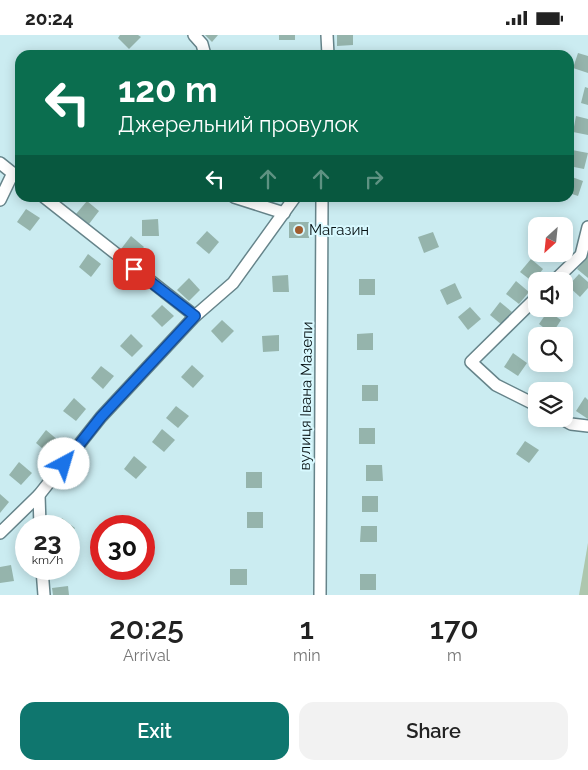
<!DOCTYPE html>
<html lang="en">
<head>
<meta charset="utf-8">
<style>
	:root { --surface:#fff; --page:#f2f2f2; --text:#222; --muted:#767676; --accent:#0f766e }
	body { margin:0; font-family:Raleway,sans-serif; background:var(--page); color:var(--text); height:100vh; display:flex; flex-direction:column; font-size:19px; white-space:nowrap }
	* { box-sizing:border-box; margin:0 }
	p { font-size:16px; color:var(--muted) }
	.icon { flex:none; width:28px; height:28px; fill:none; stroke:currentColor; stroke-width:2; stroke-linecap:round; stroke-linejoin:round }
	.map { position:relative; height:560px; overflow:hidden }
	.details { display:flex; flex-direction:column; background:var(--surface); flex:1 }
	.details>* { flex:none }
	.hud { position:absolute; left:15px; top:15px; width:559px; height:152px; border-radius:15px; box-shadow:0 2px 12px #0003; background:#0b6e4f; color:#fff; overflow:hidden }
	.needle { width:32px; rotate:207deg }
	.buttons { position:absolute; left:528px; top:182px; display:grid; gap:10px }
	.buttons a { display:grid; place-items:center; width:45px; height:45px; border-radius:10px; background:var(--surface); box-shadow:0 2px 12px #0003; font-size:25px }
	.speed { position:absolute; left:15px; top:480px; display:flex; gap:10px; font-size:25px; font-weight:700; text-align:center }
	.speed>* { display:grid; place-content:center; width:65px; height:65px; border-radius:50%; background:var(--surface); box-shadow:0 2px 12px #0003; line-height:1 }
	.speed small { font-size:12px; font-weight:400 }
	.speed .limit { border:8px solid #d22; background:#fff; color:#111 }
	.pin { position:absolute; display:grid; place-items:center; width:42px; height:42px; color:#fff; margin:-21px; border-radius:10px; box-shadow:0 2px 8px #0006 }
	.me { position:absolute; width:55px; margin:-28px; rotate:39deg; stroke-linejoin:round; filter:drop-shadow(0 0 4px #0008) }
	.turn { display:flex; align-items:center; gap:18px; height:105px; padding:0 20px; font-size:22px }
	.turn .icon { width:65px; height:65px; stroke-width:2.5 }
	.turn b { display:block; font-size:35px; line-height:42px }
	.lanes { display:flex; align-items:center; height:48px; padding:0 20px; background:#0003; justify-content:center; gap:25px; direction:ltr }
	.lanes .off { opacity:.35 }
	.eta { display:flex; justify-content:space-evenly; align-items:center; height:85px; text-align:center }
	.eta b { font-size:30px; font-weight:600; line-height:35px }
	.button { display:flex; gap:10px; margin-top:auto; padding:10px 20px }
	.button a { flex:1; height:58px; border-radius:15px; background:var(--accent); color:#fff; font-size:20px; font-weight:600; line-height:58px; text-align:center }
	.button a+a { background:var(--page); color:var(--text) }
	.status { display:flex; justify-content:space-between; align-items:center; height:35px; padding:0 25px; background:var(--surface); direction:ltr }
	.status svg { height:14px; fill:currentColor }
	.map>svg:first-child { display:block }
</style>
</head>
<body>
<div class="status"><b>20:24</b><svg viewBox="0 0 49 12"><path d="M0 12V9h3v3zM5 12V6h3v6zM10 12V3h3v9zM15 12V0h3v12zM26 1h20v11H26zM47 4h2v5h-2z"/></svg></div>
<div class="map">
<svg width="588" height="560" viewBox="0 0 588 560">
	<rect width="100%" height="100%" fill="#cbecf1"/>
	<path fill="#adc7ae" d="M588,508V560H579Z"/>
	<g fill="#95b4ac">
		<path d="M120,0H138L141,2L129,14L118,3Z"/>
		<path d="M205,0H218L212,7Z"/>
		<rect x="279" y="0" width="16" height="5"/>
		<path d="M337,0H353V10L337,11Z"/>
		<path d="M578,18L588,21V38L573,33Z"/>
		<path d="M585,52L588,53V70L581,68Z"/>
		<path d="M576,81L588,84V100L573,97Z"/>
		<path d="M572,115L588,118L584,134L569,131Z"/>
		<path d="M569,141L583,146L578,161L569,158Z"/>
		<path d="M87,166L99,176L89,189L76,179Z"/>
		<path d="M26,174L40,183L30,196L17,187Z"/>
		<path d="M158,184L159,201H142V185Z"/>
		<rect x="289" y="187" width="20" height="16"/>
		<path d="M207,196L219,207L209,219L196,208Z"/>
		<path d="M433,197L439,212L424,218L418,202Z"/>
		<path d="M131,201L144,212L134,224L121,214Z"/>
		<path d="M88,219L101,229L91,242L79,232Z"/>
		<path d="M588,221V243L577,234Z"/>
		<path d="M531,224L543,234L533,247L520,237Z"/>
		<path d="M579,239L588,247V253L580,262L568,251Z"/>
		<path d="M288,240L289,257H273L272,241Z"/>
		<path d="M189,243L200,255L189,266L177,255Z"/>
		<rect x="359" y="244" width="16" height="16"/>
		<path d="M516,246L529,257L519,269L506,259Z"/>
		<path d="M455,248L462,263L447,270L440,255Z"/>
		<path d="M500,267L512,277L502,290L490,280Z"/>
		<path d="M162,270L174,281L162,292L151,281Z"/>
		<path d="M470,272L481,284L468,295L458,282Z"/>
		<path d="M548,276L561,285L552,299L539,289Z"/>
		<path d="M222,285L234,296L222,308L211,296Z"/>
		<path d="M373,298V315H357V299Z"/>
		<path d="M131,299L143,311L132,322L120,311Z"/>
		<path d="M279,300V316L263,317L262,301Z"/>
		<path d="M513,318L527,328L518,341L504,332Z"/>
		<path d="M192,330L204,341L193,353L181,342Z"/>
		<path d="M101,331L114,341L103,354L91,343Z"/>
		<rect x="362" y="350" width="16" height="16"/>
		<path d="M585,362L588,365V384L576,376Z"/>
		<path d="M74,363L86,374L76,386L63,376Z"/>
		<path d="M176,371L189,381L178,393L166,383Z"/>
		<rect x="359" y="393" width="16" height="16"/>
		<path d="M162,394L175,405L164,417L152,407Z"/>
		<path d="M46,395L59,406L48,418L36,408Z"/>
		<path d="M525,406L539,415L529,428L516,419Z"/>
		<path d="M134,421L147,432L136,444L124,434Z"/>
		<path d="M19,427L32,438L21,450L9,440Z"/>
		<path d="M366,430H382L383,446H366Z"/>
		<rect x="246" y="437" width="16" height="16"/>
		<path d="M0,459L9,467L0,478Z"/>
		<rect x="362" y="461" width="16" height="16"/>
		<rect x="247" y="477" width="16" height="16"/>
		<path d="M62,483L75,493L69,501V491H55Z"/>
		<path d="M361,491H377V507H360Z"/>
		<path d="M11,530L14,546L0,548V532Z"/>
		<rect x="230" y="534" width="17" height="16"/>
		<rect x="360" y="539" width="16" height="16"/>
		<path d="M68,551L69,560H53L52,553Z"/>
	</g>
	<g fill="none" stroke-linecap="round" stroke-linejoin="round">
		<defs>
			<g id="minor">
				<path d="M194,0L202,9L205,20"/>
				<path d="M327,0L328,20"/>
				<path d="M0,128L20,144"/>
				<path d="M44,162L195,281"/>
				<path d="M234,162L284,178"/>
				<path d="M0,165L13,138"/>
				<path d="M554,246L581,220L588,192"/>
				<path d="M536,263L471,327L496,350L536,370"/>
				<path d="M562,384L571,389L588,391"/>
				<path d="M39,460L40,491"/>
				<path d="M0,498L39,460L101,382L195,281L233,248L295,162"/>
				<path d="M42,534L44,560"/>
				<path d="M320,560L322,162"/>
			</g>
		</defs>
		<use href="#minor" stroke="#66848a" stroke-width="14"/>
		<use href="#minor" stroke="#fff" stroke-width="11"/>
	</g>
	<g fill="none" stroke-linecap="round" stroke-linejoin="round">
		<defs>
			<path id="route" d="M64,429L101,382L195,281L134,234"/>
		</defs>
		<use href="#route" stroke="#114b97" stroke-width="12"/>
		<use href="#route" stroke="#1a73e8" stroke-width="9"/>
	</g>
	<circle fill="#a15c2f" stroke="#d8f9ff" stroke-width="2" cx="299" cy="195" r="5"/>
	<g text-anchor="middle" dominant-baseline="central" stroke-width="4" stroke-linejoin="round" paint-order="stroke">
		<g font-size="15" fill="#061113" stroke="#d8f9ff" text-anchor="start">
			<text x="309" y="195">Магазин</text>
		</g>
		<g font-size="15" fill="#061113" stroke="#d8f9ff">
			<text transform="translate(306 361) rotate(-89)">вулиця Івана Мазепи</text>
		</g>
	</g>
</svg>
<div class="buttons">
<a><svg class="needle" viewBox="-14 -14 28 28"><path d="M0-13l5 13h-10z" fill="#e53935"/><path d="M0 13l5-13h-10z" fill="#767676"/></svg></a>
<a><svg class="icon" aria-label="sound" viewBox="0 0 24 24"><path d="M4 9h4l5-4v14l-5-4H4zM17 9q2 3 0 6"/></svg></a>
<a><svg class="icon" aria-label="search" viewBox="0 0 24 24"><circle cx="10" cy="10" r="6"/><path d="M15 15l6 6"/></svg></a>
<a><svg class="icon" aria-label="layers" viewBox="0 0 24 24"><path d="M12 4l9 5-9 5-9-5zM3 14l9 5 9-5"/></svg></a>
</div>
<div class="speed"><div>23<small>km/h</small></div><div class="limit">30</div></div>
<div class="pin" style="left:134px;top:234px;background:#d93025"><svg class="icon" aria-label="arrive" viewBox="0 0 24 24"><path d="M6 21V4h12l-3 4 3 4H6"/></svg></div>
<svg class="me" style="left:64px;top:429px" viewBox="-20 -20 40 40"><circle r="19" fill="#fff"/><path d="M0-13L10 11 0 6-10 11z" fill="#1a73e8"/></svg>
<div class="hud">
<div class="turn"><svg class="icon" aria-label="left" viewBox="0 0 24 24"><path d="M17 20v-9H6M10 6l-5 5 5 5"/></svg><div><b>120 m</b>Джерельний провулок</div></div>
<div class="lanes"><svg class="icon" aria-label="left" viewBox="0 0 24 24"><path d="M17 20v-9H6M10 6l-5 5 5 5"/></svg><svg class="icon off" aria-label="ahead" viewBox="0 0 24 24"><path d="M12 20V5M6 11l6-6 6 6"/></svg><svg class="icon off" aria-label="ahead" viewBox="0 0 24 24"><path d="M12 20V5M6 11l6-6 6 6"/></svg><svg class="icon off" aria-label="right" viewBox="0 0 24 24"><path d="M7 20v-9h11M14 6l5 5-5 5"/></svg></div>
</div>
</div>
<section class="details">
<div class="eta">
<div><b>20:25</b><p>Arrival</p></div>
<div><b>1</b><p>min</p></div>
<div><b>170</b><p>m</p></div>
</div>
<div class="button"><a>Exit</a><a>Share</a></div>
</section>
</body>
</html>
